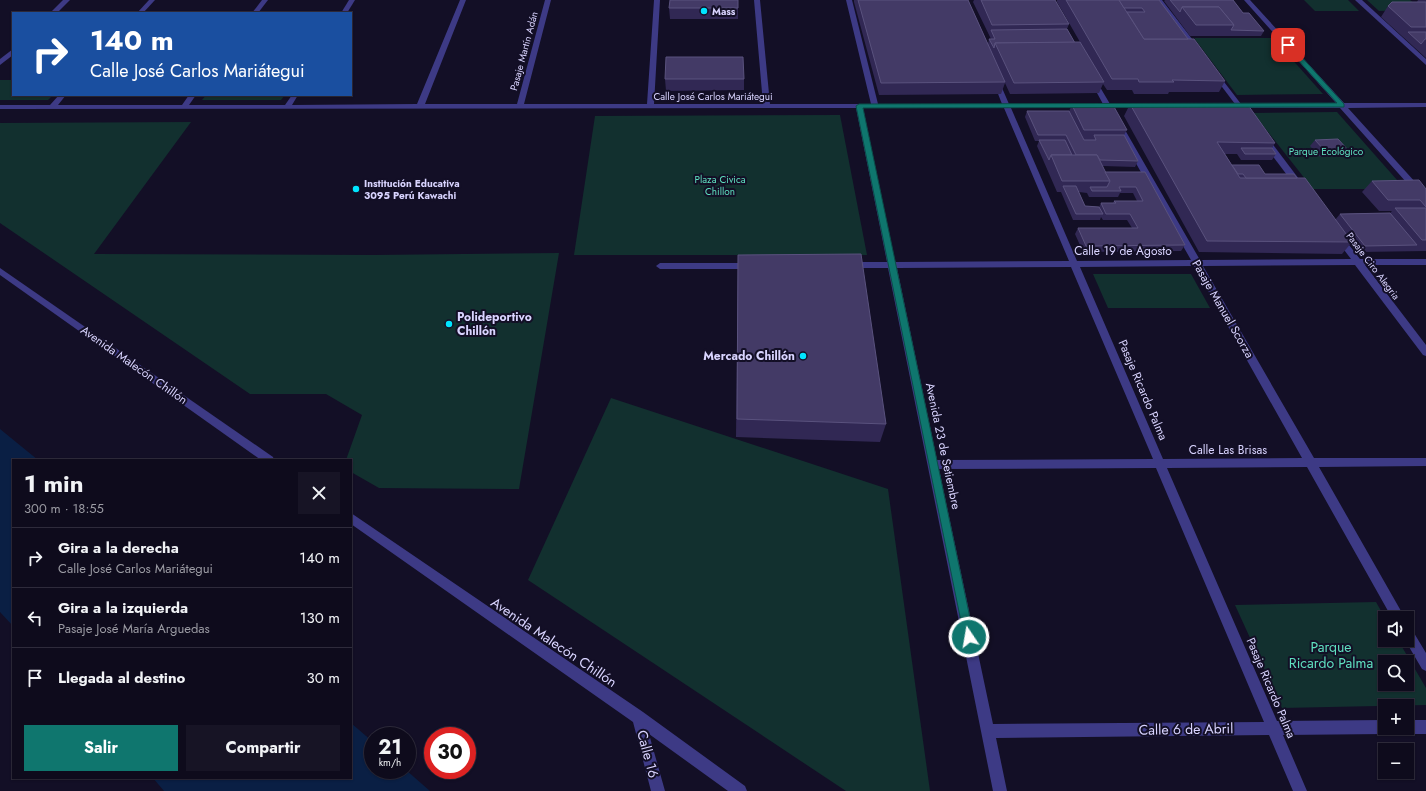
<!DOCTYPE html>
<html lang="es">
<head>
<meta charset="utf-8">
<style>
	:root { --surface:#0e0b1c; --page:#171425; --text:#f1f3f6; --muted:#9b9ba3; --line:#2e2b3b; --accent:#0f766e }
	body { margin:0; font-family:Jost,sans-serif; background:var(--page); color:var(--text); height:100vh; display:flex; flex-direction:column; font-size:15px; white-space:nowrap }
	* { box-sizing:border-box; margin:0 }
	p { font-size:13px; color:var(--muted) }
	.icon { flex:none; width:22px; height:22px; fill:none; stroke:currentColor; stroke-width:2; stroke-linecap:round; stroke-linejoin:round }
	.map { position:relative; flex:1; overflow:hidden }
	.details { position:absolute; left:12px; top:459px; width:340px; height:320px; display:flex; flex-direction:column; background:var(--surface); border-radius:0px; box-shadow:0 1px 3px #0004,0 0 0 1px var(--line) }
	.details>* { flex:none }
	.guide { position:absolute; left:12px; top:12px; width:340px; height:84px; border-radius:0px; box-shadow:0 1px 3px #0004,0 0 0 1px var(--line); background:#1a4fa0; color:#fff; overflow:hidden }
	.controls { position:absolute; left:1378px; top:611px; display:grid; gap:8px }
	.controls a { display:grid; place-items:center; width:36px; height:36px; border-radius:0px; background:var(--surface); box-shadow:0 1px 3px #0004,0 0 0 1px var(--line); font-size:20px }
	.speed { position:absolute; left:364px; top:727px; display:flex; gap:8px; font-size:20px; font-weight:700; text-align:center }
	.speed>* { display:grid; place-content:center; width:52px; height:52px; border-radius:50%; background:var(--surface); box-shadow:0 1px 3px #0004,0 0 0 1px var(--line); line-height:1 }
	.speed small { font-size:10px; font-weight:400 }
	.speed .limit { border:6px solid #d22; background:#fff; color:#111 }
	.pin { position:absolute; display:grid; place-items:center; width:34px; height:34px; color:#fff; margin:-17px; border-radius:8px; box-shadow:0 2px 6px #0006 }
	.me { position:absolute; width:44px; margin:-22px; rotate:348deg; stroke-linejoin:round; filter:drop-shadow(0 0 3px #0008) }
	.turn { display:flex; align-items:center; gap:14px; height:84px; padding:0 12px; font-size:18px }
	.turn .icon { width:52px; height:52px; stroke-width:2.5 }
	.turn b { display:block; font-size:28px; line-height:34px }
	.round { display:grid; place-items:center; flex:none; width:42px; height:42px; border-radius:0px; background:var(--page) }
	.headline { display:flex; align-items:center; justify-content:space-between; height:68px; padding:0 12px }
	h1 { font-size:24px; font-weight:700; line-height:30px }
	.button { display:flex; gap:8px; margin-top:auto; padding:8px 12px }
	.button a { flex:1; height:46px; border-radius:0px; background:var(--accent); color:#fff; font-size:16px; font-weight:700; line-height:46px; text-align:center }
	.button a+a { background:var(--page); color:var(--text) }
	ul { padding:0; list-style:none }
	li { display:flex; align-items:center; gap:12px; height:60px; padding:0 12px; border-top:1px solid var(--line) }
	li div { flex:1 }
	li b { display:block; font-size:15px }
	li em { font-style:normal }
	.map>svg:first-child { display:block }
</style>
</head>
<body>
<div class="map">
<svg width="1426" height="791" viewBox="0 0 1426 791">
	<rect width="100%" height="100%" fill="#130f26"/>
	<g fill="#12302f" fill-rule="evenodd">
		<path d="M1304,0H1348L1359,11H1315Z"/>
		<path d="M1367,0H1410L1423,10L1379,11Z"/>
		<path d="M1194,38H1273L1323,94L1237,95Z"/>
		<path d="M0,80H13V95H53L48,100H0Z"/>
		<path d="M206,95H285L281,100H202Z"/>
		<path d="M1337,112L1405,189H1313L1253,113Z"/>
		<path d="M840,115L867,255H574L595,116Z"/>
		<path d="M191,122L94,254L374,255L559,253L519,489L379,488L351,472V460H346L362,415L326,394H250L0,223V123Z"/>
		<path d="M1093,274H1191L1210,308H1108Z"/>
		<path d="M611,398L888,489L930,791H846L528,580Z"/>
		<path d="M1376,602L1385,618V640H1398L1426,688V705L1282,708L1235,605ZM1385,662H1407V684H1385Z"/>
	</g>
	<g fill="#0a1f44">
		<path d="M0,429L38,460H13V626L0,612Z"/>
		<path d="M351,723L373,742V770H406L430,791H164L153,778H351Z"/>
	</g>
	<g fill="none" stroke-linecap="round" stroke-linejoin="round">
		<g fill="#3d3a85" fill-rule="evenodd">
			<path d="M63,0H70L57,13H50Z"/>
			<path d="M149,0H155L143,13H137Z"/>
			<path d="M262,0H268L258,13H252Z"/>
			<path d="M349,0H355L347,13H341Z"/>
			<path d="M460,0H466L425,104H517L545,0H551L524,104H647L654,0H660L654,104H763L754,0H760L770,104H871L846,0H852L878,104H1002L993,81L996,79L999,81L1009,104H1087L1088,106L1084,108H1011L1077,261L1191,260L1113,123L1117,121L1121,123L1200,260L1351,259L1335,238L1339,235L1342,236L1360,259H1426V265H1365L1426,345V356L1423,355L1355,265L1203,266L1314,458H1426V466L1319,467L1405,618H1392L1307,467L1167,468L1277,721L1385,720V728H1391L1390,732L1385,734L1283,735L1307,791H1293L1269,735L996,738L1007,791H993L888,268H850L846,265L850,262H887L856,108L0,109V105H50L59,95H66L58,105H182L189,95H196L189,105H285L292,95H298L292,105L417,104ZM863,108H1004L1069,261L895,262ZM1194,266L1302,458L1163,459L1080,267ZM1071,267L1153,459L937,460L897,268ZM1156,468L1264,722L993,724L939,469Z"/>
			<path d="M1156,0H1162L1199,48V50H1195Z"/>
			<path d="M1244,0H1250L1344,103H1426V107L1348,108L1426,194V202L1423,201L1340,108H1244L1241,110L1232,106L1235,104L1213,75L1214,74H1218L1241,104L1336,103Z"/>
			<path d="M1355,0H1362L1426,59V65Z"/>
			<path d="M13,49V55L0,65V59Z"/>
			<path d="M1094,80L1097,82L1110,104H1142L1146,106L1142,108H1113V111H1110L1106,108H1097V104H1103L1091,82Z"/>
			<path d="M1265,142H1271L1302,183V187H1296L1265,146Z"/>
			<path d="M660,263H750L754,266L750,269H660L656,266Z"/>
			<path d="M0,268L273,457L274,460H261L0,275Z"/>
			<path d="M351,513L643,712L745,786L747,791H728L649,734L665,791H651L633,722L351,524Z"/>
			<path d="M1407,626L1411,628L1426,653V671L1422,669L1405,640H1407Z"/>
			<path d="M1407,720H1426V734H1407L1402,732L1401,728H1407Z"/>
		</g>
	</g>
	<g fill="#312854" fill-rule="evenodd">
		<path d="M738,0V19H670L669,8Z"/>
		<path d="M854,0H968L988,44L989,39H991L973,2L974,0H1055L1069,24L1067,29L1075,43L1080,42L1057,2V0H1159L1188,39L1225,81L1219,92H1169L1168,94H1134L1132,90H1107L1103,84L1099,93L1010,94L1005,83L1001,94L879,95L854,2Z"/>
		<path d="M1165,0H1233L1243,13L1264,31L1261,36H1190L1164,1Z"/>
		<path d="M1418,0H1426V58L1381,17L1388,6L1417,2Z"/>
		<path d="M665,79H744V90L666,91Z"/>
		<path d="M1130,104L1275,143L1272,148L1276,154L1272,160H1241L1237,154H1225L1232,165L1265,174L1297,178L1352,242L1342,254L1199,252L1124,116Z"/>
		<path d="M1072,105L1127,130L1124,135L1138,161L1135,167L1103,166L1105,172H1145L1185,245L1181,251L1083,252L1075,234L1078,228H1132L1127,220H1103L1101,217L1100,220H1073L1061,192H1057L1037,146L1039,141H1035L1025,117L1027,111H1069ZM1079,192L1087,193L1089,197H1118L1120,193H1133L1137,201H1114L1113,203H1101L1099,207L1085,206Z"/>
		<path d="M1315,140L1348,150L1344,156L1320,157L1310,146Z"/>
		<path d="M1372,181L1426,189V251L1360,252L1335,220L1340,214L1390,213L1392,211H1379L1362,192Z"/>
		<path d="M738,255L886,424L880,442L736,437Z"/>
	</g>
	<g fill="#433a66" stroke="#5a527e">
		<path d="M670,0H738V8H669Z"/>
		<path d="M858,0H968L1005,82L881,83Z"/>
		<path d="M981,0H1055L1069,24L992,25Z"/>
		<path d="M1066,0H1119L1144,39H1194L1225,81L1172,80L1174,82H1139L1138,79H1112Z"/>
		<path d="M1119,0H1159L1188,39H1144L1127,12H1145L1142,8H1124Z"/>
		<path d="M1170,0H1233L1243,13H1249L1264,31L1231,30L1234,25L1219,7H1182L1180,12Z"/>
		<path d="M1392,2H1426V27H1411L1388,6Z"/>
		<path d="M1182,7H1219L1234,25H1196Z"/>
		<path d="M1067,29L1075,43H995L994,48L989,39H995L991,30Z"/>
		<path d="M1408,32H1426V39H1425L1421,44Z"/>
		<path d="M1080,42L1104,82L1014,83L995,43Z"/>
		<path d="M666,57H743L744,79H665Z"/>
		<path d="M1130,104L1248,105L1275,143L1217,142L1240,178H1305L1352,242L1207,241Z"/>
		<path d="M1072,105H1113L1127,130H1084Z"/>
		<path d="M1027,111H1069L1084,140H1096L1094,135H1124L1138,161L1100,160L1097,155H1076L1066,135H1038Z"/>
		<path d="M1338,139L1348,150L1325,151L1315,140Z"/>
		<path d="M1039,140H1065L1072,155H1051L1049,160Z"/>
		<path d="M1241,148H1272L1276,154H1245Z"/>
		<path d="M1051,155H1097L1110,181H1062Z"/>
		<path d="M1232,165H1259L1265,174H1294L1297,178H1246L1243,174H1238Z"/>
		<path d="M1105,172H1145L1185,245L1086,246L1078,228H1138L1130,214H1106L1101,203H1116L1114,201H1143L1136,187H1119L1121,191H1092L1090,187H1107L1110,181Z"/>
		<path d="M1419,180L1426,189V207L1420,200H1388L1372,181Z"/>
		<path d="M1063,186H1076L1085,206L1099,207L1103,214H1076Z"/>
		<path d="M1395,208H1426V240H1422Z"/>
		<path d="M1390,213L1417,245L1365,246L1340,214Z"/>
		<path d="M861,254L886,424L737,419L738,255Z"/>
	</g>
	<path fill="#0f766e" stroke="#0a4d48" d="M1286,44H1290L1344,104V107L863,108L974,637L973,641L969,643L965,641L856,106L859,104L1337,103L1286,47Z"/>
	<g fill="#00e5ff" stroke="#130f26" stroke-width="1.5">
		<circle cx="704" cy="11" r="4"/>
		<circle cx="356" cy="189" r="4"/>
		<circle cx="449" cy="324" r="4"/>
		<circle cx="803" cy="356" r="4"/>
	</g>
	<g text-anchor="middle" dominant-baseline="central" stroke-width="4" stroke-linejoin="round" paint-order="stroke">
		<g font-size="10" font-weight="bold" fill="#d9d4ff" stroke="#130f26" text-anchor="start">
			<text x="712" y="11">Mass</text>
			<text x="364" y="183">Institución Educativa<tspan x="364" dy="12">3095 Perú Kawachi</tspan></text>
		</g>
		<g font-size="10" fill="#d9d4ff" stroke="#130f26">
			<text transform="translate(524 51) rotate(-75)">Pasaje Martín Adán</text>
			<text x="713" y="96">Calle José Carlos Mariátegui</text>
			<text transform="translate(1373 266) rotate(53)">Pasaje Ciro Alegria</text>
		</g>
		<g font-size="10" fill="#5fe0c0" stroke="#130f26">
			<text x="1326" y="151">Parque Ecológico</text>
			<text x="720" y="179">Plaza Civica<tspan x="720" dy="12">Chillon</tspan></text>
		</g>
		<g font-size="12" fill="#d9d4ff" stroke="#130f26">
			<text x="1123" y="251">Calle 19 de Agosto</text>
			<text transform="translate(1223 309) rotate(60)">Pasaje Manuel Scorza</text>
			<text transform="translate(134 365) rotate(35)">Avenida Malecón Chillón</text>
			<text transform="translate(1143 390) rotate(67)">Pasaje Ricardo Palma</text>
			<text transform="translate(943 446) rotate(78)">Avenida 23 de Setiembre</text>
			<text x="1228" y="450">Calle Las Brisas</text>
			<text transform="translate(1271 688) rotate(67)">Pasaje Ricardo Palma</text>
		</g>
		<g font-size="12" font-weight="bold" fill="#d9d4ff" stroke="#130f26" text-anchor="start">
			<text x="457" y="317">Polideportivo<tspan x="457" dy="14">Chillón</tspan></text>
			<text x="795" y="356" text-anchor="end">Mercado Chillón</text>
		</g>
		<g font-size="14" fill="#d9d4ff" stroke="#130f26">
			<text transform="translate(554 642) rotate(34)">Avenida Malecón Chillón</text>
			<text transform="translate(1186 729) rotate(-1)">Calle 6 de Abril</text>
			<text transform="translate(648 754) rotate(75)">Calle 16</text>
		</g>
		<g font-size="14" fill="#5fe0c0" stroke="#130f26">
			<text x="1331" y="647">Parque<tspan x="1331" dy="16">Ricardo Palma</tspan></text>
		</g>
	</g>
</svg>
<div class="controls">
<a><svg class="icon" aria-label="sound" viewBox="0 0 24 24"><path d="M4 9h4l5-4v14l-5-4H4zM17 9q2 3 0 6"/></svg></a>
<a><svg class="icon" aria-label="search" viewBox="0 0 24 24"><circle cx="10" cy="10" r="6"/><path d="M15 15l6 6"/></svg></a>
<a>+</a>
<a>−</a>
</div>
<div class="speed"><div>21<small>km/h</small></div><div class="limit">30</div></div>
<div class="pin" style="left:1288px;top:45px;background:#d93025"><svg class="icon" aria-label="arrive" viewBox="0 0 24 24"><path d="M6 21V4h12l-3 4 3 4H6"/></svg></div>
<svg class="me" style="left:969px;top:637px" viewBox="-20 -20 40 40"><circle r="17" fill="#0f766e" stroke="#fff" stroke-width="3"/><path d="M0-11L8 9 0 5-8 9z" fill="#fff"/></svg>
<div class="guide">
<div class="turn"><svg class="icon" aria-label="right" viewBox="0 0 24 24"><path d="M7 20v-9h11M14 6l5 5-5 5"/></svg><div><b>140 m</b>Calle José Carlos Mariátegui</div></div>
</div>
<section class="details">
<div class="headline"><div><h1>1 min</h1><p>300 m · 18:55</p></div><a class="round"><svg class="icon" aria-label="close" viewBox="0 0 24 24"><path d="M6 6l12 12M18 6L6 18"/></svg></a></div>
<ul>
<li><svg class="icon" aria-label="right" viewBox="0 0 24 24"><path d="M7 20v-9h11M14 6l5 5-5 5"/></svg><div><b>Gira a la derecha</b><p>Calle José Carlos Mariátegui</p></div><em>140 m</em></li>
<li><svg class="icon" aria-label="left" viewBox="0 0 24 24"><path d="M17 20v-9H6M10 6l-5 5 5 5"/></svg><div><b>Gira a la izquierda</b><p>Pasaje José María Arguedas</p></div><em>130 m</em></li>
<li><svg class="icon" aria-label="arrive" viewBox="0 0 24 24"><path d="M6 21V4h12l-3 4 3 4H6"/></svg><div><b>Llegada al destino</b></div><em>30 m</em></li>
</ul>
<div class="button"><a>Salir</a><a>Compartir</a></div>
</section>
</div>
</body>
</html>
